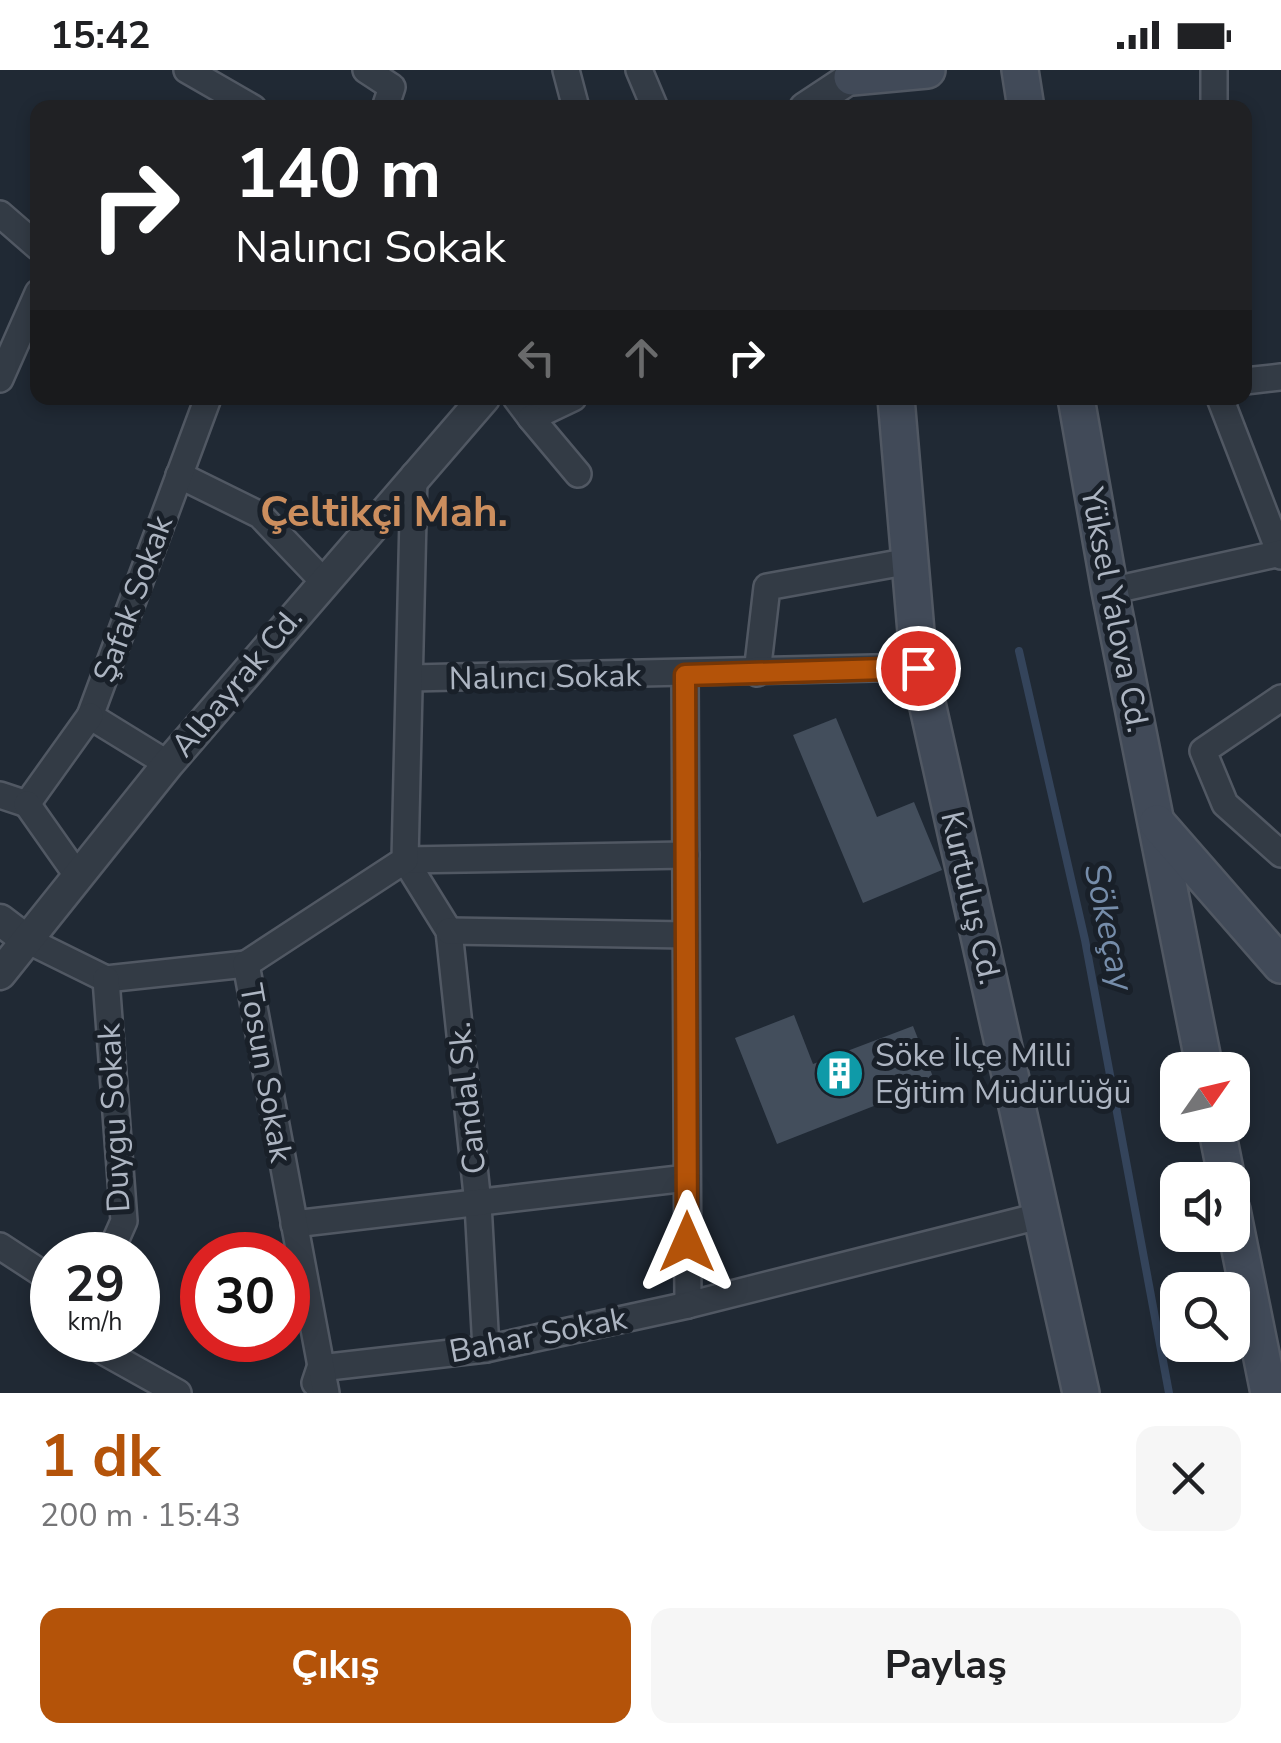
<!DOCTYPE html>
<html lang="tr">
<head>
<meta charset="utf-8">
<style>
	:root { --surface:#fff; --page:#f6f6f6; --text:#202124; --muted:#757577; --accent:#b45309 }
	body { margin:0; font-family:"Nunito Sans",sans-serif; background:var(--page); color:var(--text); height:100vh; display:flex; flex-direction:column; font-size:38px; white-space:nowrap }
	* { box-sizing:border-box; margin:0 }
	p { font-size:32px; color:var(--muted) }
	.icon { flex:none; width:55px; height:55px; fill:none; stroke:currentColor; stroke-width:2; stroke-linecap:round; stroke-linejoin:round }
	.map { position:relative; height:1323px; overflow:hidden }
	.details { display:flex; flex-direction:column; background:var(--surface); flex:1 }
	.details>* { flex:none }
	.guide { position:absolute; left:30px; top:30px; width:1222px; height:305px; border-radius:20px; box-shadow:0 5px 15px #0003; background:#202124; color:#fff; overflow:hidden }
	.needle { width:65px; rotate:56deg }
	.fabs { position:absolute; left:1160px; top:982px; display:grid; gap:20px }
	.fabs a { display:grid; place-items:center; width:90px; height:90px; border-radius:20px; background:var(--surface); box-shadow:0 5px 15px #0003; font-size:50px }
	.speed { position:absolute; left:30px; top:1162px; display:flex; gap:20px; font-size:50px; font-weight:700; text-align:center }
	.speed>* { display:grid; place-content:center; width:130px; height:130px; border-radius:50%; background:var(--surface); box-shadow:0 5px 15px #0003; line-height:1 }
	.speed small { font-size:25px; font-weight:400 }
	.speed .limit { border:15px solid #d22; background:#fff; color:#111 }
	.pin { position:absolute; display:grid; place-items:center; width:85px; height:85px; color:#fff; margin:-42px; border:5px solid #fff; border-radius:50%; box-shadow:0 2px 10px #0007 }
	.me { position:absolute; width:110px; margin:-55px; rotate:0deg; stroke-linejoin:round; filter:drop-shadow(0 0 8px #0008) }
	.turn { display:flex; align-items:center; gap:35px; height:210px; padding:0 40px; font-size:45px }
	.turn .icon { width:130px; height:130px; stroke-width:2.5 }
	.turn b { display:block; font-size:70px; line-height:85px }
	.lanes { display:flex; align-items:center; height:95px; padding:0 40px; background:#0003; justify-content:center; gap:50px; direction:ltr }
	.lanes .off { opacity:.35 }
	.round { display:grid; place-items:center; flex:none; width:105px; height:105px; border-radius:20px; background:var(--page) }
	.summary { display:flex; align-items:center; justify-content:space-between; height:170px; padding:0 40px }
	h1 { font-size:60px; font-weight:700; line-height:75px; color:var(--accent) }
	.cta { display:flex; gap:20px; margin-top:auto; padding:20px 40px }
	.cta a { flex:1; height:115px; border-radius:20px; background:var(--accent); color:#fff; font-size:40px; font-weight:700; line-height:115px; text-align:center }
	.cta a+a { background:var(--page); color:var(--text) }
	.status { display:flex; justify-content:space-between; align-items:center; height:70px; padding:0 50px; background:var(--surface); direction:ltr }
	.status svg { height:28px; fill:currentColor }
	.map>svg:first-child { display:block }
</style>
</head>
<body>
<div class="status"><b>15:42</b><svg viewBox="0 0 49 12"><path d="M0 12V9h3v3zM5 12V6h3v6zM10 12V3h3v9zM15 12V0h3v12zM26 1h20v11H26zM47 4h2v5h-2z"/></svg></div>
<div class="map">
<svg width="1281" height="1323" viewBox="0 0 1281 1323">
	<rect width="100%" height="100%" fill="#202934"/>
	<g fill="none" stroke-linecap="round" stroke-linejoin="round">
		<path stroke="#34445b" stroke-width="8" d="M1019,581L1085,870L1169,1323"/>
	</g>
	<g fill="#434e5c">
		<path d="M836,648L877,747L914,732L942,800L863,833L793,665Z"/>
		<path d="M794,945L813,994L913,956L935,1012L777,1074L735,968Z"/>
	</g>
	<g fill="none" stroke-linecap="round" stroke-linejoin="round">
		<defs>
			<g id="minor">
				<path d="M187,0L253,38"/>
				<path d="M366,0L392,17L385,38"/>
				<path d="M566,0L576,38"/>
				<path d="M639,0L655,38"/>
				<path d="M1214,0V38"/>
				<path d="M0,144L38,177"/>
				<path d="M0,309L38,223"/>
				<path d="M1245,311L1281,307"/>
				<path d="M516,328L531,348L573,328"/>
				<path d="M1220,328L1281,486"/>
				<path d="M531,348L578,404"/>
				<path d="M179,405L260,445L323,511"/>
				<path d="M1110,521L1281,483"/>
				<path d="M757,603L767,517L910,491"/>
				<path d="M685,605L688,1235"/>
				<path d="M411,608L919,597"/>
				<path d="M1281,628L1203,681L1225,734L1281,784"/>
				<path d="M168,694L90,646L208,328"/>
				<path d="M0,725L27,734L90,646"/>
				<path d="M27,734L77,805"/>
				<path d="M405,790L449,861L478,1134L486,1279"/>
				<path d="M405,790L686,785"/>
				<path d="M449,861L686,865"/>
				<path d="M25,869L106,909L246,894"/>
				<path d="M106,909L124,1151L109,1185"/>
				<path d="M294,1154L687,1108"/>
				<path d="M0,1176L52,1210"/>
				<path d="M83,1270L178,1323"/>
				<path d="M315,1313L320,1298L486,1279L688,1235L1043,1145"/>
				<path d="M326,1323L246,894L405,790L414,405"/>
			</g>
			<g id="tertiary">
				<path d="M805,38L852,7"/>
				<path d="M0,850L25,869"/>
				<path d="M0,904L168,694L484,328"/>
			</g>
			<g id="secondary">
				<path d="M1020,0L1026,38"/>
				<path d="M852,7L927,0"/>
				<path d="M896,328L919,597L1081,1323"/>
				<path d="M1076,328L1110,521L1205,1000"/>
				<path d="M1157,753L1281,895"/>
				<path d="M1216,1055L1227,1110"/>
				<path d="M1232,1140L1269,1323"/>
			</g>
		</defs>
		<use href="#minor" stroke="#515863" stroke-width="30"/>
		<use href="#tertiary" stroke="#515863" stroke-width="35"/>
		<use href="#secondary" stroke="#515863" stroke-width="40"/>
		<use href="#minor" stroke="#333b45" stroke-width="25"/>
		<use href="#tertiary" stroke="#333b45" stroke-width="30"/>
		<use href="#secondary" stroke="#414a58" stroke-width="35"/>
	</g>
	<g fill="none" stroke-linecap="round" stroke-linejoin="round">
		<defs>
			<path id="route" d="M687,1172L685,605L918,598"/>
		</defs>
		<use href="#route" stroke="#753606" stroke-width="25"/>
		<use href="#route" stroke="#b45309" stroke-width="18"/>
	</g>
	<defs>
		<symbol id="building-disc" viewBox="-11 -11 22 22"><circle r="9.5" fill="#0f9aa8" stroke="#192029"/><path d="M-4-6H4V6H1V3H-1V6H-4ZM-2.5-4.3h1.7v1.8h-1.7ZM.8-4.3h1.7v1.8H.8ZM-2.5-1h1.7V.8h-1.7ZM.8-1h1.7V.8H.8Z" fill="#fff"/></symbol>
	</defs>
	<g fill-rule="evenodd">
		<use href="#building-disc" x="812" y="976" width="55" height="55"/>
	</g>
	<g text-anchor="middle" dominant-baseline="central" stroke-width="10" stroke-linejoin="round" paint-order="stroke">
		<g font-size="32" fill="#adb5c2" stroke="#192029">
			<text transform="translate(133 529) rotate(-70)">Şafak Sokak</text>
			<text transform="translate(1115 540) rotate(79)">Yüksel Yalova Cd.</text>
			<text transform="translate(545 607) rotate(-1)">Nalıncı Sokak</text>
			<text transform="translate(237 612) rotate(-50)">Albayrak Cd.</text>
			<text transform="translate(971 828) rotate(77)">Kurtuluş Cd.</text>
			<text transform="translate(266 1003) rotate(80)">Tosun Sokak</text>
			<text transform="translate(467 1028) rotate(-96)">Candal Sk.</text>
			<text transform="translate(114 1048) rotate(-93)">Duygu Sokak</text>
			<text transform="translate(538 1265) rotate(-11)">Bahar Sokak</text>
		</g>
		<g font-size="32" fill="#adb5c2" stroke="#192029" text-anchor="start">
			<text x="875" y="985">Söke İlçe Milli<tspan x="875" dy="37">Eğitim Müdürlüğü</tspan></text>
		</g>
		<g font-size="35" font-style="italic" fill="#768daa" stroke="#192029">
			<text transform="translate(1109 857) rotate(78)">Sökeçay</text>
		</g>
		<g font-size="42" font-weight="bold" fill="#cc8e5e" stroke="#192029">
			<text x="384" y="442">Çeltikçi Mah.</text>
		</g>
	</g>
</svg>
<div class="fabs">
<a><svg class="needle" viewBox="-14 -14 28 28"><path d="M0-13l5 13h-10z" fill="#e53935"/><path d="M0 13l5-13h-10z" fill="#757577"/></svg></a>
<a><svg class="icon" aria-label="sound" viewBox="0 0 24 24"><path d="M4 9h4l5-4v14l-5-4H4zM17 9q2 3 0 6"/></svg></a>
<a><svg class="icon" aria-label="search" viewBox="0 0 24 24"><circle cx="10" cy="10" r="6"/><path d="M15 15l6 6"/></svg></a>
</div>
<div class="speed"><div>29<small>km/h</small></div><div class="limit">30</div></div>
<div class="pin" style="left:918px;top:598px;background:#d93025"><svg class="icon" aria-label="arrive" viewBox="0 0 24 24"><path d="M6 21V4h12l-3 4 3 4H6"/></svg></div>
<svg class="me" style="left:687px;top:1172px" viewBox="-20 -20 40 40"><path d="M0-17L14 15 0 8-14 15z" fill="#b45309" stroke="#fff" stroke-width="4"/></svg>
<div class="guide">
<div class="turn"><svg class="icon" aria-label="right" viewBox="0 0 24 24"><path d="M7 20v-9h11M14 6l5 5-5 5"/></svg><div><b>140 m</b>Nalıncı Sokak</div></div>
<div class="lanes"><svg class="icon off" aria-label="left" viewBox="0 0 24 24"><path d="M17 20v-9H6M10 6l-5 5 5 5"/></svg><svg class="icon off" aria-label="ahead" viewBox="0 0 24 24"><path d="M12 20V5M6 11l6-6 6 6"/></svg><svg class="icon" aria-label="right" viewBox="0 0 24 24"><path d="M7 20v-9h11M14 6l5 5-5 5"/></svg></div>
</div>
</div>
<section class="details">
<div class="summary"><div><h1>1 dk</h1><p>200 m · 15:43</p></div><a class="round"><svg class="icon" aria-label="close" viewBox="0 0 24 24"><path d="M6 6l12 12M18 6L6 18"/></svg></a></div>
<div class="cta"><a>Çıkış</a><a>Paylaş</a></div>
</section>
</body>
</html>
